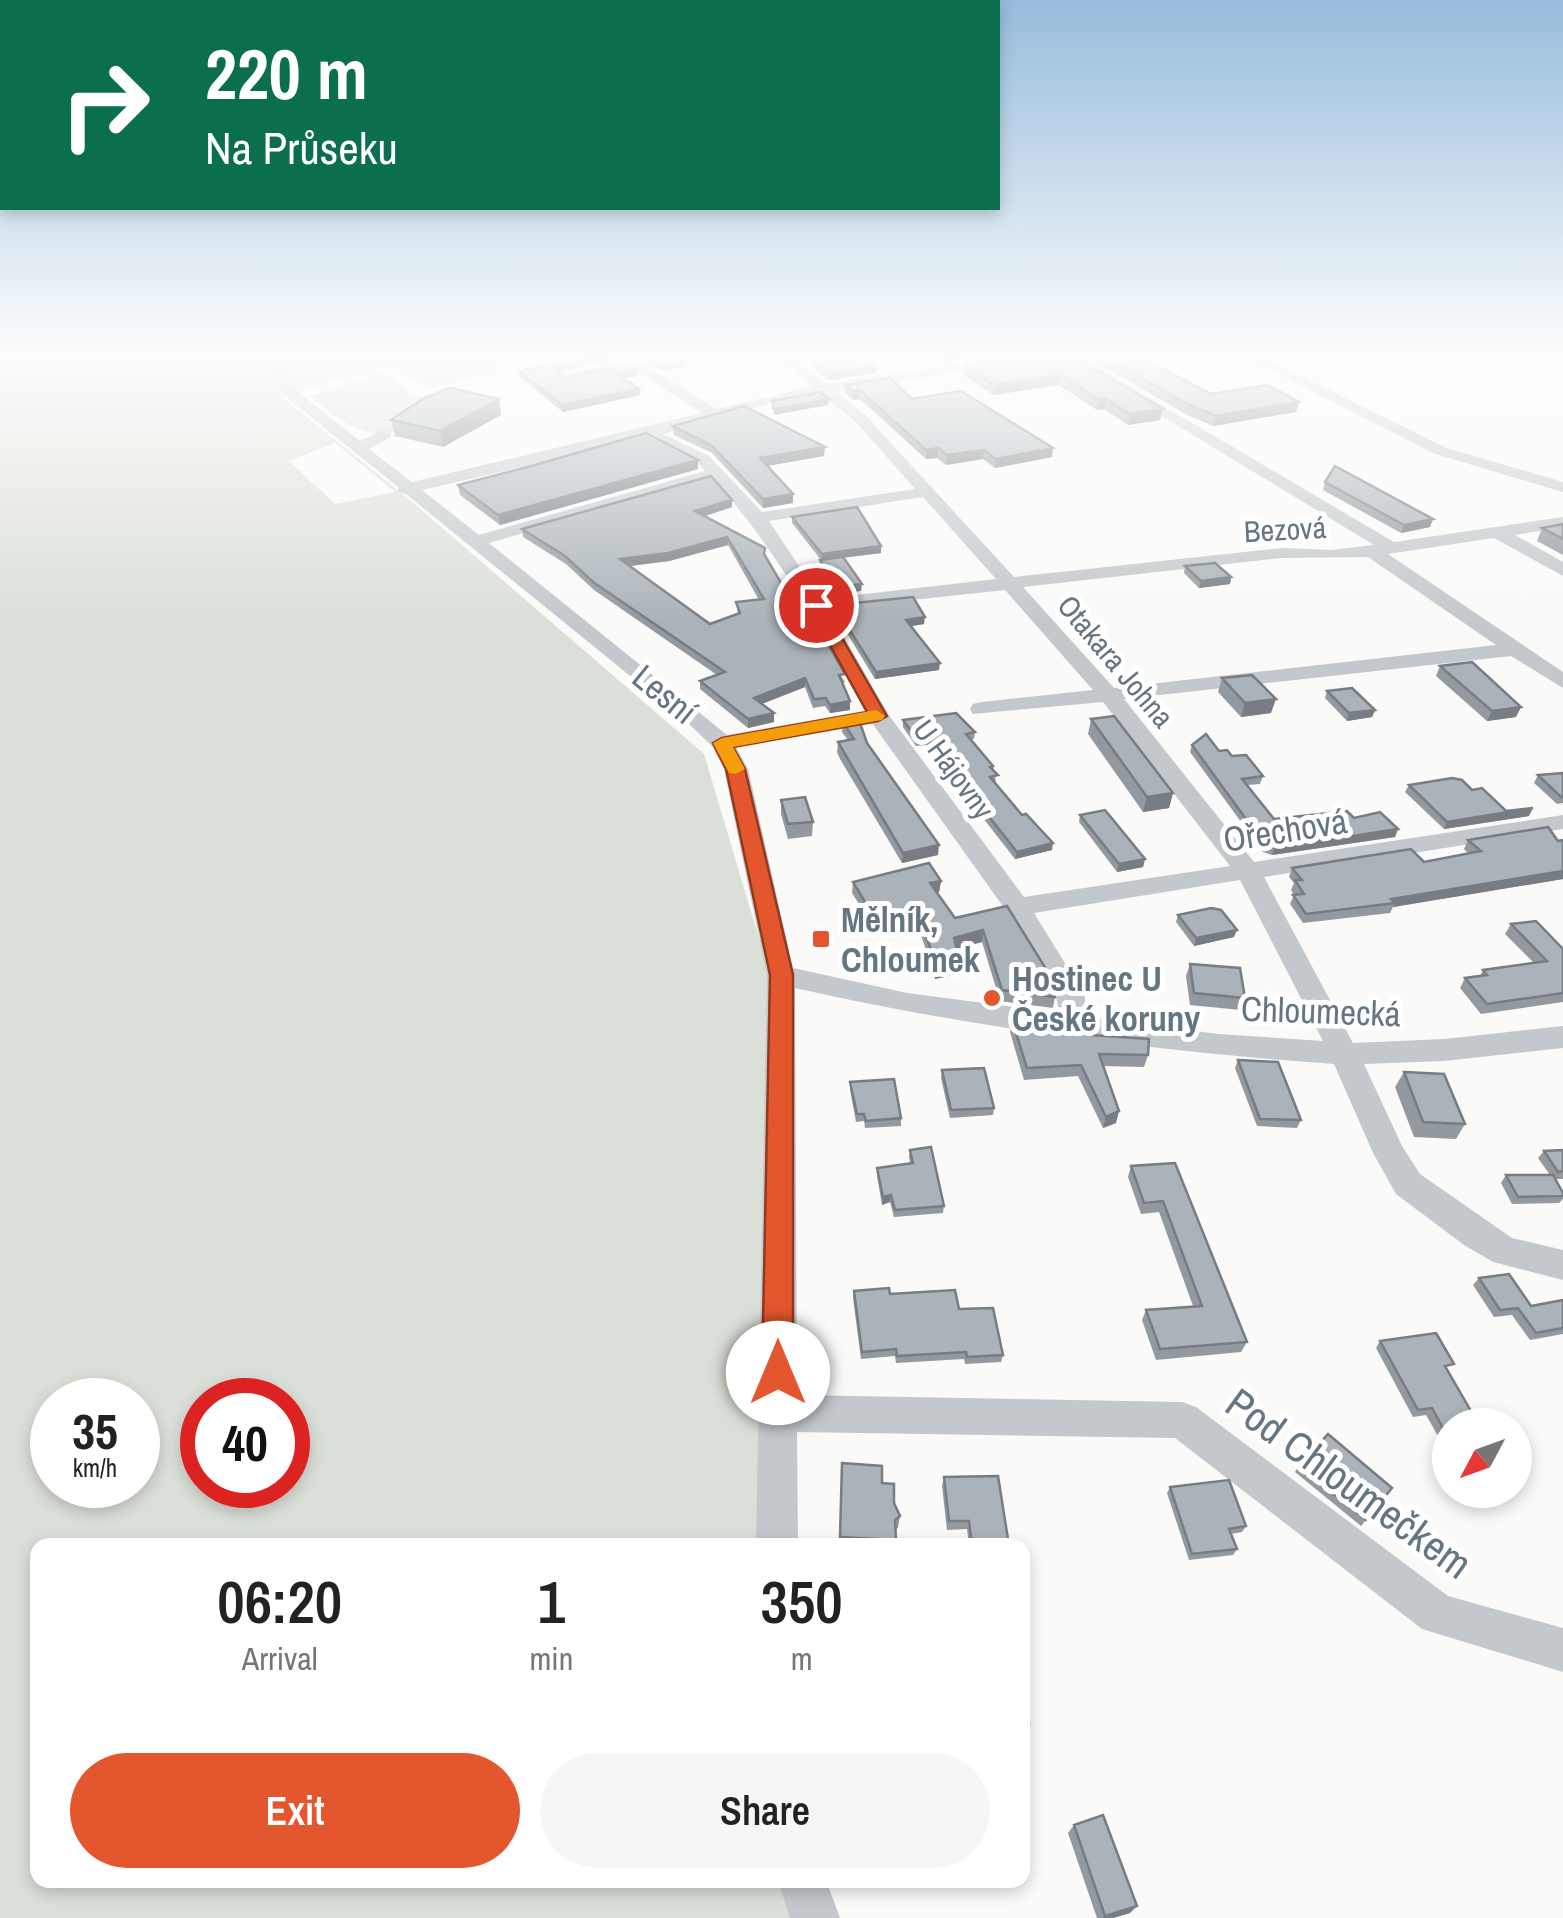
<!DOCTYPE html>
<html lang="en">
<head>
<meta charset="utf-8">
<style>
	:root { --surface:#fff; --page:#f6f6f6; --text:#222; --muted:#767676; --accent:#e4572e }
	body { margin:0; font-family:"Archivo Narrow",sans-serif; background:var(--page); color:var(--text); height:100vh; display:flex; flex-direction:column; font-size:38px; white-space:nowrap }
	* { box-sizing:border-box; margin:0 }
	p { font-size:32px; color:var(--muted) }
	.icon { flex:none; width:55px; height:55px; fill:none; stroke:currentColor; stroke-width:2; stroke-linecap:round; stroke-linejoin:round }
	.map { position:relative; flex:1; overflow:hidden }
	.panel { position:absolute; left:30px; top:1538px; width:1000px; height:350px; display:flex; flex-direction:column; background:var(--surface); border-radius:20px; box-shadow:0 5px 15px #0003 }
	.panel>* { flex:none }
	.hud { position:absolute; left:0px; top:0px; width:1000px; height:210px; box-shadow:0 5px 15px #0003; background:#0b6e4f; color:#fff; overflow:hidden }
	.needle { width:65px; rotate:229deg }
	.tools { position:absolute; left:1432px; top:1408px; display:grid; gap:20px }
	.tools a { display:grid; place-items:center; width:100px; height:100px; border-radius:50%; background:var(--surface); box-shadow:0 5px 15px #0003; font-size:50px }
	.speed { position:absolute; left:30px; top:1378px; display:flex; gap:20px; font-size:50px; font-weight:700; text-align:center }
	.speed>* { display:grid; place-content:center; width:130px; height:130px; border-radius:50%; background:var(--surface); box-shadow:0 5px 15px #0003; line-height:1 }
	.speed small { font-size:25px; font-weight:400 }
	.speed .limit { border:15px solid #d22; background:#fff; color:#111 }
	.pin { position:absolute; display:grid; place-items:center; width:85px; height:85px; color:#fff; margin:-42px; border:5px solid #fff; border-radius:50%; box-shadow:0 2px 10px #0007 }
	.me { position:absolute; width:110px; margin:-55px; rotate:0deg; stroke-linejoin:round; filter:drop-shadow(0 0 8px #0008) }
	.turn { display:flex; align-items:center; gap:35px; height:210px; padding:0 40px; font-size:45px }
	.turn .icon { width:130px; height:130px; stroke-width:2.5 }
	.turn b { display:block; font-size:70px; line-height:85px }
	.eta { display:flex; justify-content:space-evenly; align-items:center; height:170px; text-align:center }
	.eta b { font-size:60px; font-weight:600; line-height:70px }
	.primary-button { display:flex; gap:20px; margin-top:auto; padding:20px 40px }
	.primary-button a { flex:1; height:115px; border-radius:60px; background:var(--accent); color:#fff; font-size:40px; font-weight:600; line-height:115px; text-align:center }
	.primary-button a+a { background:var(--page); color:var(--text) }
	.map>svg:first-child { display:block }
</style>
</head>
<body>
<div class="map">
<svg width="1563" height="1918" viewBox="0 0 1563 1918">
	<rect width="100%" height="100%" fill="#fafaf8"/>
	<g fill="#dadfd7" fill-rule="evenodd">
		<path d="M0,355H487L502,370L431,389L389,366L281,396L404,495L704,754L777,999L769,1545H38V1880H786L798,1918H0ZM335,443L394,491V492L335,504L289,461ZM52,1400H138V1485H52ZM202,1400H288V1485H202Z"/>
		<path d="M384,372L417,396L452,404C383,440 374,449 310,396Z"/>
	</g>
	<g fill="none" stroke-linecap="round" stroke-linejoin="round">
		<g fill="#c3c8cc" fill-rule="evenodd">
			<path d="M260,355H274L296,390L360,441L381,431H391V437L369,449L412,482L702,413L631,368L566,380L559,376L622,361L614,355H630L716,409L812,387L775,355H790L827,384L1016,355H1048L1041,359L836,391L867,417L1014,577L1282,548L1331,550L1374,545L1061,355H1077L1394,542L1563,517V527L1515,535L1563,562V576L1494,538L1388,554L1563,672V688L1511,656L1124,699L1254,862L1563,815V829L1264,877L1353,1043L1444,1039L1563,1026V1048L1444,1061L1364,1064L1402,1146L1420,1174L1512,1238L1563,1250V1280L1493,1262L1464,1245L1396,1194L1373,1153L1334,1064C1153,1051 972,1028 795,988L797,1395L1182,1402L1196,1407L1448,1596L1563,1628V1672L1422,1629L1175,1438L797,1432L798,1545H756L767,975L724,769L712,746L687,722L406,494L399,493L398,487L285,396ZM821,394L857,423L915,489L762,512L709,456L663,434L781,400ZM647,438L697,462L705,471L479,535L422,490ZM713,479C776,548 820,629 865,711L727,735L489,543ZM923,497L996,579L821,599L769,521ZM1368,557L1496,645L1114,688L1023,587L1282,558ZM1005,590L1093,690L981,702L973,704L970,709L973,714L1103,702L1230,866L1024,897L888,714L828,609ZM872,723L1007,912L1056,994L1059,1013L907,993L793,968L748,769L736,747ZM1240,880L1323,1041L1218,1034L1088,1017L1084,994L1034,913Z"/>
			<path d="M1241,355H1258L1447,448L1563,482V492L1435,454Z"/>
			<path d="M778,1880H826L840,1918H790Z"/>
		</g>
	</g>
	<g fill="#929a9f" fill-rule="evenodd">
		<path d="M560,355H613V359L558,372L566,377L636,369L637,376L624,379L639,389L640,395L563,412L520,377L519,371L570,361Z"/>
		<path d="M637,355H680L687,359V366L662,371Z"/>
		<path d="M810,355L877,366L876,373L828,380L812,367Z"/>
		<path d="M933,355H969V358L944,362Z"/>
		<path d="M1029,355L1160,420L1128,425L1104,409L1097,410L1059,385L993,395L963,375L964,365Z"/>
		<path d="M1084,355H1137L1211,394L1299,402L1296,412L1213,426L1187,415Z"/>
		<path d="M845,385L912,399L1052,457L995,468L983,459L946,465L937,458L926,459L860,399L853,400L845,393Z"/>
		<path d="M501,415L443,447L395,436L391,420Z"/>
		<path d="M673,426L824,456L767,466L793,503L763,508L712,453L674,435Z"/>
		<path d="M698,469L500,525L460,495L458,485Z"/>
		<path d="M1325,482L1433,519L1430,527L1401,533L1323,490Z"/>
		<path d="M732,500V507L705,516L765,548V555L794,605L845,682L843,683L850,701V710L830,713L825,706L813,708L805,687L762,704L774,713V722L748,728L700,689V681L717,675L594,590L566,564L523,537L522,529ZM728,545L759,600L736,602L738,614L710,624L630,566L669,561Z"/>
		<path d="M792,517L881,546V553L843,558L861,591L836,593L819,567L820,560H821L792,523Z"/>
		<path d="M1563,524V555L1537,541L1542,528Z"/>
		<path d="M1185,566L1231,577L1230,584L1199,588L1184,573Z"/>
		<path d="M834,605L924,624L911,626L939,670L875,679L834,612Z"/>
		<path d="M1440,666L1516,717L1487,721L1436,676Z"/>
		<path d="M1222,678L1271,713L1241,717L1218,692Z"/>
		<path d="M1327,691L1375,710L1372,717L1347,721L1325,698Z"/>
		<path d="M1091,719L1173,793L1169,808L1143,812L1088,734Z"/>
		<path d="M903,720L975,732L974,739L971,740L993,766L996,782L995,783L1052,850L1015,859L926,745L916,746L903,727Z"/>
		<path d="M843,722L867,743L938,855L902,863L840,759L837,752L838,742L848,740L842,732Z"/>
		<path d="M1192,745L1219,751L1232,756L1263,776L1260,784L1247,785L1274,819L1354,818L1398,829L1395,837L1272,855L1263,852L1190,752Z"/>
		<path d="M1563,773V803L1557,804L1534,783L1538,775Z"/>
		<path d="M1409,785L1472,790L1506,811L1529,816L1444,829L1405,792Z"/>
		<path d="M781,800L813,822L812,836L788,839L781,814Z"/>
		<path d="M1080,815L1145,859L1143,867L1117,872L1079,822Z"/>
		<path d="M1468,840H1563V879L1393,907L1390,913L1303,923L1290,904L1294,895L1291,890L1294,883L1289,877L1292,868L1424,862L1469,854L1464,849Z"/>
		<path d="M941,881L939,892L937,893L955,918L1007,906L1055,997L1053,1008L1000,1001L982,942L956,949L958,974L935,979L916,919L887,926L881,915L868,918L852,893L853,882Z"/>
		<path d="M1178,915L1234,937L1194,946L1176,922Z"/>
		<path d="M1511,924L1563,949V1002L1481,1014L1460,988L1465,978L1480,976L1483,970L1534,963L1505,934Z"/>
		<path d="M1190,964L1245,998L1241,1010L1190,1005L1186,976Z"/>
		<path d="M1012,1020L1148,1055L1144,1067L1103,1066L1116,1123L1103,1128L1078,1076L1024,1080L1010,1032Z"/>
		<path d="M1238,1060L1301,1120L1297,1128L1257,1126L1235,1068Z"/>
		<path d="M942,1070L994,1108L993,1115L950,1118L941,1078Z"/>
		<path d="M1404,1072L1465,1124L1456,1139L1414,1137L1395,1087Z"/>
		<path d="M850,1082L901,1118V1126L865,1128L864,1121L856,1122L850,1090Z"/>
		<path d="M910,1150L944,1206L943,1213L894,1217L890,1202L882,1205L877,1176V1168L910,1163L909,1157Z"/>
		<path d="M1563,1150V1179H1555L1563,1193V1199L1559,1203L1512,1204L1501,1183L1506,1175H1550L1538,1158L1544,1151Z"/>
		<path d="M1175,1163L1247,1342L1241,1352L1156,1360L1142,1320L1146,1310L1193,1306L1159,1212L1141,1214L1128,1177L1131,1166Z"/>
		<path d="M1479,1278L1531,1306L1563,1300V1334L1530,1340L1512,1315L1494,1317L1473,1285Z"/>
		<path d="M854,1291L890,1294L959,1309L1003,1355L1001,1362L965,1364L964,1359L896,1363L895,1356L861,1359L853,1298Z"/>
		<path d="M1380,1341L1449,1371H1448L1450,1457L1426,1415L1413,1417L1376,1348Z"/>
		<path d="M842,1463L882,1483L900,1516L898,1528L895,1530V1545H839Z"/>
		<path d="M1299,1466L1392,1488L1361,1526L1295,1472Z"/>
		<path d="M944,1477L1008,1539L1016,1545H969L967,1529L947,1530L942,1486Z"/>
		<path d="M1170,1487L1246,1526L1242,1532L1231,1534L1237,1549L1233,1555L1189,1560L1167,1493Z"/>
		<path d="M1074,1825L1130,1913L1113,1918H1097L1068,1833Z"/>
	</g>
	<g fill="#777d82">
		<path d="M603,355H613V359L558,372L555,370L557,366Z"/>
		<path d="M957,355H969V358L944,362V357Z"/>
		<path d="M687,359V366L662,371V364Z"/>
		<path d="M877,366L876,373L828,380V373Z"/>
		<path d="M636,369L637,376L617,380L616,374Z"/>
		<path d="M1060,375L1059,385L993,395L994,385Z"/>
		<path d="M639,389L640,395L563,412L562,405Z"/>
		<path d="M860,390V399L853,400V391Z"/>
		<path d="M499,399L501,415L443,447L440,431Z"/>
		<path d="M829,399L828,405L774,415V409Z"/>
		<path d="M1106,399L1104,409L1097,410L1099,400Z"/>
		<path d="M1299,402L1296,412L1213,426L1216,416Z"/>
		<path d="M1163,409L1160,420L1128,425L1130,414Z"/>
		<path d="M825,447L824,456L761,467L760,458Z"/>
		<path d="M938,448L937,458L926,459V450Z"/>
		<path d="M1053,448L1052,457L995,468L996,459Z"/>
		<path d="M984,450L983,459L946,465L947,455Z"/>
		<path d="M698,460V469L500,525L498,515Z"/>
		<path d="M793,494V503L763,508V499Z"/>
		<path d="M732,500V507L696,519L695,511Z"/>
		<path d="M1433,519L1430,527L1401,533L1404,525Z"/>
		<path d="M727,537L728,545L669,561L621,567L620,559Z"/>
		<path d="M881,546V553L821,560L822,554Z"/>
		<path d="M1231,577L1230,584L1199,588L1201,581Z"/>
		<path d="M862,584L861,591L836,593V587Z"/>
		<path d="M925,617L924,624L906,627V620Z"/>
		<path d="M940,663L939,670L875,679L876,672Z"/>
		<path d="M805,678V687L754,707V698Z"/>
		<path d="M1276,699L1271,713L1241,717L1245,703Z"/>
		<path d="M850,701V710L830,713V705Z"/>
		<path d="M1521,707L1516,717L1487,721L1492,711Z"/>
		<path d="M1375,710L1372,717L1347,721L1349,713Z"/>
		<path d="M774,713V722L748,728V719Z"/>
		<path d="M1173,793L1169,808L1143,812L1147,797Z"/>
		<path d="M1533,808L1529,816L1444,829L1447,822Z"/>
		<path d="M1398,829L1395,837L1272,855L1275,848Z"/>
		<path d="M1053,843L1052,850L1015,859L1017,852Z"/>
		<path d="M939,845L938,855L902,863L903,853Z"/>
		<path d="M1145,859L1143,867L1117,872L1119,864Z"/>
		<path d="M1563,871V879L1393,907L1395,903L1391,899Z"/>
		<path d="M941,881L939,892L929,895L930,883Z"/>
		<path d="M882,904L881,915L868,918V907Z"/>
		<path d="M917,908L916,919L887,926L888,914Z"/>
		<path d="M983,930L982,942L952,950L954,938Z"/>
		<path d="M1237,930L1234,937L1194,946L1196,938Z"/>
		<path d="M960,963L958,974L935,979L937,968Z"/>
		<path d="M1119,1111L1116,1123L1103,1128L1106,1117Z"/>
		<path d="M891,1195L890,1202L882,1205L883,1197Z"/>
		<path d="M1137,1906L1130,1913L1113,1918H1103L1105,1916Z"/>
	</g>
	<g fill="#aab3b9" stroke="#777d82" stroke-width="2.5" fill-rule="evenodd">
		<path d="M569,355H603L557,366L555,370L566,377L630,365L636,369L616,374L639,389L562,405L519,371L577,360Z"/>
		<path d="M647,355H680L687,359L662,364Z"/>
		<path d="M810,355H859L863,358L868,357L877,366L828,373L812,361Z"/>
		<path d="M1028,355H1071L1163,409L1130,414L1106,399L1099,400L1060,375L994,385L964,365Z"/>
		<path d="M1102,355H1137L1211,394L1267,385L1299,402L1216,416L1189,405Z"/>
		<path d="M890,378L912,399L961,391L1053,448L996,459L984,450L947,455L938,448L926,450L860,390L853,391L845,385Z"/>
		<path d="M450,388L499,399L440,431L391,420L424,398Z"/>
		<path d="M820,392L829,399L774,409L772,401Z"/>
		<path d="M744,406L825,447L760,458L793,494L763,499L711,445L673,426Z"/>
		<path d="M646,433L698,460L498,515L458,485L535,465Z"/>
		<path d="M1335,466L1433,519L1404,525L1325,482Z"/>
		<path d="M711,476L732,500L695,511L765,548L764,554L794,605L805,604L845,674L839,675L850,701L830,705L826,698L814,699L805,678L754,698L774,713L748,719L700,681L725,672L593,582L565,556L522,529ZM727,537L764,599L736,602L740,613L710,624L620,559L668,553Z"/>
		<path d="M857,507L881,546L822,554L792,517Z"/>
		<path d="M1563,524V539L1542,528Z"/>
		<path d="M843,557L862,584L836,587L820,560Z"/>
		<path d="M1215,563L1231,577L1201,581L1185,566Z"/>
		<path d="M913,597L925,617L906,620L940,663L876,672L834,605Z"/>
		<path d="M1472,662L1521,707L1492,711L1440,666Z"/>
		<path d="M1252,675L1276,699L1245,703L1222,678Z"/>
		<path d="M1352,688L1375,710L1349,713L1327,691Z"/>
		<path d="M956,713L975,732L966,734L993,766L990,767L998,775L990,777L1022,815L1026,814L1053,843L1017,852L927,738L917,739L903,720Z"/>
		<path d="M1114,716L1173,793L1147,797L1091,719Z"/>
		<path d="M859,720L867,743L939,845L903,853L838,742L854,739L843,722Z"/>
		<path d="M1206,734L1219,751L1227,750L1232,756L1246,755L1263,776L1242,779L1274,819L1347,811L1354,818L1380,812L1398,829L1275,848L1265,845L1192,745Z"/>
		<path d="M1563,773V797H1561L1538,775Z"/>
		<path d="M1452,778L1462,780L1472,790L1482,788L1506,811L1533,808L1447,822L1409,785Z"/>
		<path d="M805,797L813,822L788,824L781,800Z"/>
		<path d="M1105,810L1145,859L1119,864L1080,815Z"/>
		<path d="M1548,827L1558,841L1563,840V871L1391,899L1395,903L1306,914L1293,895L1304,894L1295,880H1302L1292,868L1411,849L1424,862L1481,851L1468,840Z"/>
		<path d="M929,863L941,881L930,883L955,918L1007,906L1051,977L1055,997L1002,990L983,930L954,938L960,963L937,968L917,908L888,914L882,904L868,907L853,882Z"/>
		<path d="M1211,908L1221,910L1237,930L1196,938L1178,915Z"/>
		<path d="M1536,921L1563,949V993L1487,1004L1465,978L1487,975L1483,970L1547,961L1511,924Z"/>
		<path d="M1190,964L1240,968L1245,998L1194,993Z"/>
		<path d="M1012,1020L1062,1028L1063,1033L1149,1039L1148,1055L1099,1054L1119,1111L1106,1117L1081,1065L1027,1068Z"/>
		<path d="M1238,1060L1278,1062L1301,1120L1260,1119Z"/>
		<path d="M984,1068L994,1108L951,1110L942,1070Z"/>
		<path d="M1404,1072L1444,1074L1465,1124L1423,1122Z"/>
		<path d="M894,1079L901,1118L866,1121L864,1114H857L850,1082Z"/>
		<path d="M931,1147L944,1206L895,1210L891,1195L883,1197L877,1168L913,1163L910,1150Z"/>
		<path d="M1563,1150V1171L1558,1172L1544,1151Z"/>
		<path d="M1175,1163L1247,1342L1160,1349L1146,1310L1202,1306L1163,1201L1144,1203L1131,1166Z"/>
		<path d="M1506,1175H1553L1563,1193V1196L1518,1197Z"/>
		<path d="M1509,1274L1531,1306L1563,1300V1328L1536,1333L1518,1308L1500,1310L1479,1278Z"/>
		<path d="M889,1288L890,1294L955,1290L959,1309L993,1308L1003,1355L967,1357L966,1352L897,1356L896,1349L862,1352L854,1291Z"/>
		<path d="M1436,1333L1454,1364L1445,1366L1479,1425H1450V1441L1432,1408L1418,1410L1380,1341Z"/>
		<path d="M1328,1434L1392,1488L1366,1520L1299,1466Z"/>
		<path d="M842,1463L882,1466V1483L894,1484V1503L900,1516L895,1520L896,1540L840,1537Z"/>
		<path d="M998,1476L1008,1539L1015,1543L1016,1545H972L969,1521H949L944,1477Z"/>
		<path d="M1229,1480L1246,1526L1229,1529L1237,1549L1192,1554L1170,1487Z"/>
		<path d="M1022,1678L1029,1724L1022,1725Z"/>
		<path d="M1103,1815L1137,1906L1105,1916L1074,1825Z"/>
	</g>
	<linearGradient id="sky" x2="0" y2="1"><stop stop-color="#96bcdc"/><stop offset="0.57" stop-color="#fdfdfc"/><stop offset="1" stop-color="#fdfdfc" stop-opacity="0"/></linearGradient>
	<rect width="1563" height="623" fill="url(#sky)"/>
	<path fill="#e4572e" stroke="#94391e" stroke-width="2.5" d="M810,601L823,605L887,716L878,721L733,747L745,769L793,975V1373L788,1383L778,1388L767,1383L762,1373L770,975L726,769L713,743L722,738L867,712L808,605Z"/>
	<path fill="#f59e0b" d="M876,710L885,716L882,720L733,747L745,769L736,774L729,773L713,743L722,738Z"/>
	<g fill="#e4572e" stroke="#fff" stroke-width="4">
		<rect x="811" y="929" width="20" height="20" rx="5"/>
		<circle cx="992" cy="998" r="10"/>
	</g>
	<g text-anchor="middle" dominant-baseline="central" stroke-width="10" stroke-linejoin="round" paint-order="stroke">
		<g font-size="30" fill="#657683" stroke="#fff">
			<text transform="translate(1285 529) rotate(-3)">Bezová</text>
			<text transform="translate(1116 661) rotate(50)">Otakara Johna</text>
			<text transform="translate(954 769) rotate(54)">U Hájovny</text>
		</g>
		<g font-size="35" fill="#657683" stroke="#fff">
			<text transform="translate(665 694) rotate(39)">Lesní</text>
			<text transform="translate(1285 830) rotate(-9)">Ořechová</text>
			<text transform="translate(1321 1011) rotate(2)">Chloumecká</text>
		</g>
		<g font-size="35" font-weight="bold" fill="#657683" stroke="#fff" text-anchor="start">
			<text x="841" y="919">Mělník,<tspan x="841" dy="40">Chloumek</tspan></text>
			<text x="1012" y="978">Hostinec U<tspan x="1012" dy="40">České koruny</tspan></text>
		</g>
		<g font-size="42" fill="#657683" stroke="#fff">
			<text transform="translate(1349 1483) rotate(36)">Pod Chloumečkem</text>
		</g>
	</g>
</svg>
<div class="tools">
<a><svg class="needle" viewBox="-14 -14 28 28"><path d="M0-13l5 13h-10z" fill="#e53935"/><path d="M0 13l5-13h-10z" fill="#767676"/></svg></a>
</div>
<div class="speed"><div>35<small>km/h</small></div><div class="limit">40</div></div>
<div class="pin" style="left:816px;top:605px;background:#d93025"><svg class="icon" aria-label="arrive" viewBox="0 0 24 24"><path d="M6 21V4h12l-3 4 3 4H6"/></svg></div>
<svg class="me" style="left:778px;top:1373px" viewBox="-20 -20 40 40"><circle r="19" fill="#fff"/><path d="M0-13L10 11 0 6-10 11z" fill="#e4572e"/></svg>
<div class="hud">
<div class="turn"><svg class="icon" aria-label="right" viewBox="0 0 24 24"><path d="M7 20v-9h11M14 6l5 5-5 5"/></svg><div><b>220 m</b>Na Průseku</div></div>
</div>
<section class="panel">
<div class="eta">
<div><b>06:20</b><p>Arrival</p></div>
<div><b>1</b><p>min</p></div>
<div><b>350</b><p>m</p></div>
</div>
<div class="primary-button"><a>Exit</a><a>Share</a></div>
</section>
</div>
</body>
</html>
